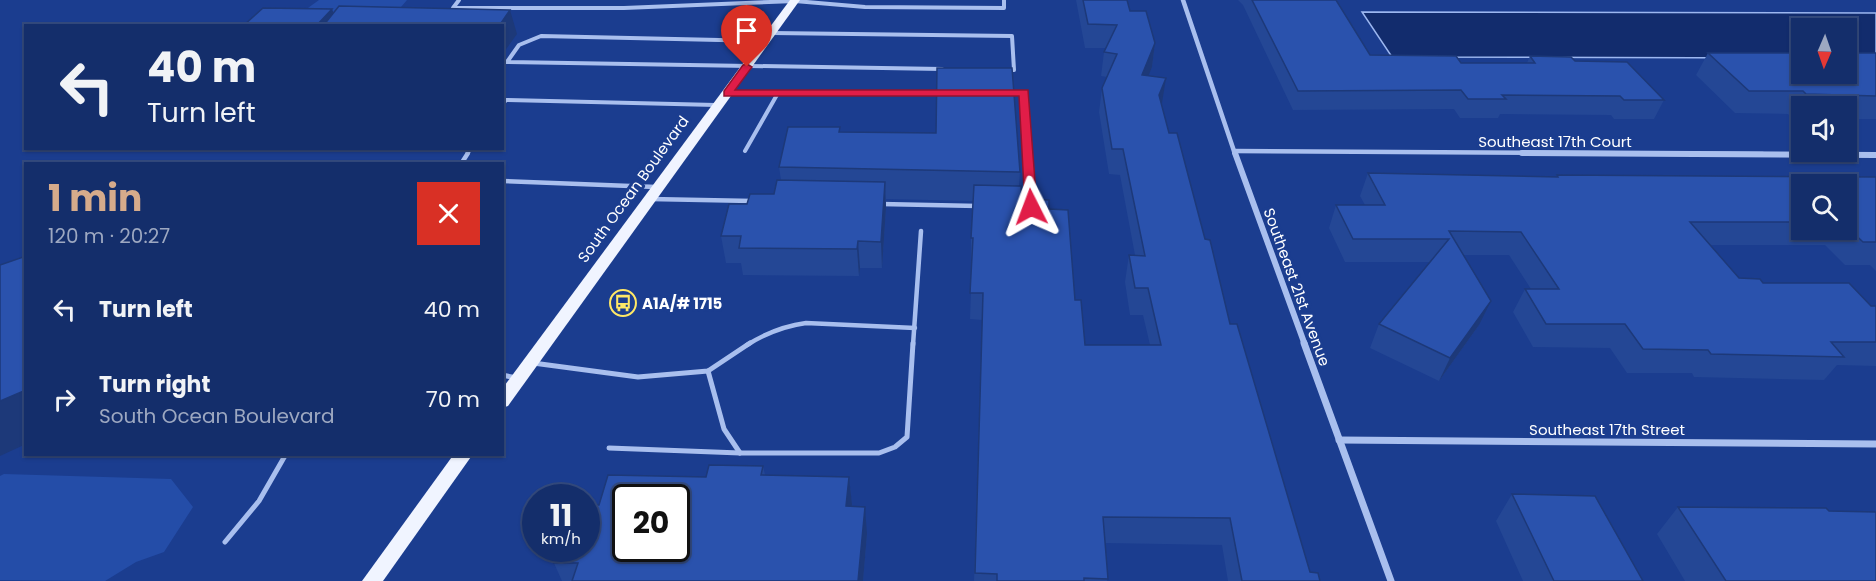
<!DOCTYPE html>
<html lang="en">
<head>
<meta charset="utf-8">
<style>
	:root { --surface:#142e6b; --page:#1d3671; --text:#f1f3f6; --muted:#9da8c1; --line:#334a7e; --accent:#d6ab8b }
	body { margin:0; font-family:Poppins,sans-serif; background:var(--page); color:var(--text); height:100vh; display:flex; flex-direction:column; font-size:22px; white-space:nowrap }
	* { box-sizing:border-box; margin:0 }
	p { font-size:20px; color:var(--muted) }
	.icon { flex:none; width:33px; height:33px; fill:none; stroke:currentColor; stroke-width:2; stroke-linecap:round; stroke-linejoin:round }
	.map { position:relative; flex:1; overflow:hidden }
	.panel { position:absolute; left:24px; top:162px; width:480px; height:294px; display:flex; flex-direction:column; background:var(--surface); border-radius:0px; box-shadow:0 2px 4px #0004,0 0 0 2px var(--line) }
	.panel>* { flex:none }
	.hud { position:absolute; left:24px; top:24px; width:480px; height:126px; border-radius:0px; box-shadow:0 2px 4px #0004,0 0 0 2px var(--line); background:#142e6b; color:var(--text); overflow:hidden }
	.needle { width:39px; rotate:182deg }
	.tools { position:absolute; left:1791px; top:18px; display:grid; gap:12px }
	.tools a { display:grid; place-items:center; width:66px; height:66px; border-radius:0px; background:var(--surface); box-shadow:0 2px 4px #0004,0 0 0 2px var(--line); font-size:30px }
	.speed { position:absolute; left:522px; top:484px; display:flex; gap:12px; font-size:30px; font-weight:700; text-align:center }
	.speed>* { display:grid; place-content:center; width:78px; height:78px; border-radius:50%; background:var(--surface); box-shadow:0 2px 4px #0004,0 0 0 2px var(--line); line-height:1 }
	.speed small { font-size:15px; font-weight:400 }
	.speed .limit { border:3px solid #111; border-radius:9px; background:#fff; color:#111 }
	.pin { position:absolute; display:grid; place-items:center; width:51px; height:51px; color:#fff; margin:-62px -26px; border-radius:50% 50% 50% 0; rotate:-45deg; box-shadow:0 0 6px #0007 }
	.pin .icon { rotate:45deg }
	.me { position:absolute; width:66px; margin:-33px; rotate:357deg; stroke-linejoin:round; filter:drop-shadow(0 0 4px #0008) }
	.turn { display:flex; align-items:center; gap:21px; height:126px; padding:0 24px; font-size:27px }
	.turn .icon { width:78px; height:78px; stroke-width:2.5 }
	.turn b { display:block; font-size:42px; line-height:51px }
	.round { display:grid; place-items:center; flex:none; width:63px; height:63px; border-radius:0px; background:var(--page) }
	.overview { display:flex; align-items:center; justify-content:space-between; height:102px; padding:0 24px }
	h1 { font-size:36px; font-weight:700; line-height:45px; color:var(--accent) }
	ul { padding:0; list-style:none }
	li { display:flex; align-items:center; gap:18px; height:90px; padding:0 24px }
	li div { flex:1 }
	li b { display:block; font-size:22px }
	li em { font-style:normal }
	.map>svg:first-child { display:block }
</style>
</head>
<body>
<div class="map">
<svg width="1876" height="581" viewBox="0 0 1876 581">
	<rect width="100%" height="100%" fill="#1b3d8f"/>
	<g fill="#244da8">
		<path d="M319,0H407L395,14L301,13Z"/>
		<path d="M4,474L171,479L193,507L164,552L136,562L105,581L0,580V476Z"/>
	</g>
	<path fill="#122c6d" stroke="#9cb7f0" stroke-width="1.5" d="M1362,12L1876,13V59H1847L1846,28H1802L1801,58L1392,57Z"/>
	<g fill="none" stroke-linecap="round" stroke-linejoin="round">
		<g stroke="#a9bfee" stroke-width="4">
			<path d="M459,0L453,8H624L795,1L865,7L1004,8V0"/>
			<path d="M772,33L1012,36L1014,70H1007"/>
			<path d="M766,41L541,36L519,45L507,62L942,69"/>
			<path d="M728,93H941"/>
			<path d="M1009,93H1025L1028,154"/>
			<path d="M502,105L506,100L716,105"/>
			<path d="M745,151L778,93"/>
			<path d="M467,154L471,148"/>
		</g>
		<g stroke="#a9bfee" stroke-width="4.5">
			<path d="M1028,153L1031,204"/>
			<path d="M461,164L468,153"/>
			<path d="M502,181L656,187"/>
			<path d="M650,199L753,201"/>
			<path d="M881,204L978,206"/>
			<path d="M747,345C766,333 784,326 806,323L915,328"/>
			<path d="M913,345L921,231"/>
		</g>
		<g stroke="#a9bfee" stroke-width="5">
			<path d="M533,363L638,377L708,371L750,343"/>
			<path d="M708,371L724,429L740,453"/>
			<path d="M502,375L517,378"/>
			<path d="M609,448L740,453H879L895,447L907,437L913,343"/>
			<path d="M225,542L259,501L286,454"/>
		</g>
		<g stroke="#a9bfee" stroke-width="4.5">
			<path d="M1183,0L1235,154"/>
			<path d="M1234,151L1763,154"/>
		</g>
		<g stroke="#a9bfee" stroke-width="6">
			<path d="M1235,153L1305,345"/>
			<path d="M1522,153L1876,155"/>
		</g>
		<g stroke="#a9bfee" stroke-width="7">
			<path d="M1304,343L1391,581"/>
			<path d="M1339,440L1876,444"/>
		</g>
		<g fill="#f0f4ff" fill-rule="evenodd">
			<path d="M790,0H800L508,406L502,408V389Z"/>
			<path d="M454,454H473L383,581H362Z"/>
		</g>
	</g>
	<g fill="#244795" fill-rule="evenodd">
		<path d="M1076,0H1127L1130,11L1155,43L1152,67L1148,75L1161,104L1169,133L1205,239L1230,324L1310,572L1320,581H1228L1222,545L1105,543L1107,581H974L982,320L970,319L972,264H971V238L973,201L886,199V208L882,268H860L859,276L743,275L741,263H726L721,236L747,204L774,194L781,180L779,167L840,132L1020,172L1019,186L1022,199L1049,209L1075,300L1085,345H1150L1143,315H1130L1125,282L1129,255H1135L1120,175L1109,174L1099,112L1102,88L1107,77L1101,76L1104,52L1106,48H1085Z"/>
		<path d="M1238,0H1336L1370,55L1461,63H1527L1530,56L1575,61L1664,100L1654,119H1614L1611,115L1500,114L1498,118H1460L1454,109L1293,110L1243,5Z"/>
		<path d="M1708,53H1876V119H1846V106H1802V117H1791L1788,114L1735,113L1696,75Z"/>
		<path d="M1368,173L1556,177L1557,175L1876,177V271L1870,265H1845L1825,245H1710L1739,278L1871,306H1876V366L1837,365L1824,380L1694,377L1692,373H1627L1610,348L1533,347L1513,312L1525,289H1531L1509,255H1463L1479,325L1439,381L1370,348L1379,324L1430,262H1345L1329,228L1336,205H1365L1360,196ZM1802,184H1846V230H1802Z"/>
		<path d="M763,466L765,475L849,477L852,506L867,534L863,581H562L554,563L599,505L706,477Z"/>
		<path d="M1512,494L1643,581H1523L1496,521Z"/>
		<path d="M1678,507L1829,511L1876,581H1685L1657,534Z"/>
	</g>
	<g fill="#1d3979">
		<path d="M332,9L339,26H316Z"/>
		<path d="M510,10L517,34L502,55V26H499Z"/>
		<path d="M1155,43L1152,67L1139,99L1142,75Z"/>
		<path d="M1166,78L1162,103L1155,120L1159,95Z"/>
		<path d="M885,182L886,208L882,268L881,242Z"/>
		<path d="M858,241L860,268L859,276L857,249Z"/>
		<path d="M1491,301L1479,325L1439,381L1450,358Z"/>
		<path d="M26,390V444L0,456V401Z"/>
		<path d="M849,477L852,504L848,533L846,506Z"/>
		<path d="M865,507L867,534L863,581H858Z"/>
	</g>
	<g fill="#2a52ad" stroke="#1d3979" stroke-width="1.5" fill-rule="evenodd">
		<path d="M1083,0H1127L1130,11H1146L1155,43L1142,75L1166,78L1159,95L1169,133H1177L1205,239L1210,240L1230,324H1237L1310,572L1318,573L1320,581H1242L1230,518L1103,517L1108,579L1084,578V581H997V574L975,573L983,293H970L973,238H971L974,185L1021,186L1022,199L1049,200V209L1068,210L1075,300H1081L1085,345H1161L1148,288H1135L1129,255L1145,256L1123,149H1112L1102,88L1117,54L1104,52L1117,25L1088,24Z"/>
		<path d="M1252,0H1336L1370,55L1456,56L1461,63H1535L1530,56L1571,57L1575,61L1627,62L1664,100H1624L1620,96L1502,95L1506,99H1468L1461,90L1298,91Z"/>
		<path d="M339,6L510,10L499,26H323Z"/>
		<path d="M263,8L332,9L316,26H243Z"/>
		<path d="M1708,53H1802V74H1846V53H1876V96L1806,94L1803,91H1749Z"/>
		<path d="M937,68H1012L1020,172L779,167L788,127H840L839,132L936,133Z"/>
		<path d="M1368,173L1558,177L1557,175L1876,177V242H1863L1846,226V184H1802V222H1690L1739,278L1760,279L1763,283H1849L1871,306H1876V342H1831L1844,357L1711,354L1708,350L1643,349L1625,324H1546L1525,289H1559L1521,232L1449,231L1491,301L1450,358L1379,324L1449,239H1353L1336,205H1385Z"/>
		<path d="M777,180L885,182L881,242L858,241L857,249L739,248L741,236H721L729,204H747L750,194H774Z"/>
		<path d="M26,256V390L0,401V265Z"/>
		<path d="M709,465L763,466L761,475L849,477L846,506L865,507L858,581H572L578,563H554L558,549H586V505H599L608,475L706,477ZM626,498H676V549H626Z"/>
		<path d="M1512,494L1595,496L1643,581H1554Z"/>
		<path d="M1678,507L1826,508L1829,511L1876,512V581H1726Z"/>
	</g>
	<path fill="#e11d48" stroke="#92132f" stroke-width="1.5" d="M747,64L752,67L735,90H1028L1037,207L1031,211L1025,207L1019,96H724V91L743,65Z"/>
	<defs>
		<symbol id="bus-ring" viewBox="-11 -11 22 22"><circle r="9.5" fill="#1b3d8f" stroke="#ffe866" stroke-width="1.5"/><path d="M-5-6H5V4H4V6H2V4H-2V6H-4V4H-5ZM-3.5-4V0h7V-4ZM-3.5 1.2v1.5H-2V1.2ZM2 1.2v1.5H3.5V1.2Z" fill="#ffe866"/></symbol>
	</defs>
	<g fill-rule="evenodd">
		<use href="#bus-ring" x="608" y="288" width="30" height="30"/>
	</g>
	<g text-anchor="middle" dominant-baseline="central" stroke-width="6" stroke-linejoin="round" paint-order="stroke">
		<g font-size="15" fill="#fff" stroke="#1b3d8f">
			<text x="1555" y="141">Southeast 17th Court</text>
			<text transform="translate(633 189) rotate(-54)">South Ocean Boulevard</text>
			<text transform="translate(1297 287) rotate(70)">Southeast 21st Avenue</text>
			<text x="1607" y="429">Southeast 17th Street</text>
		</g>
		<g font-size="15" font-weight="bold" fill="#fff" stroke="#1b3d8f" text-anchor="start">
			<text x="642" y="303">A1A/# 1715</text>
		</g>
	</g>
</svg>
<div class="tools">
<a><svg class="needle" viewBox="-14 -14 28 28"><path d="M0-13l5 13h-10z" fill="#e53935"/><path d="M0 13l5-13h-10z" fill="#9da8c1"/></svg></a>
<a><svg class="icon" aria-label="sound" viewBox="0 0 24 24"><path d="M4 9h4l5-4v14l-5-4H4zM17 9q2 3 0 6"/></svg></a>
<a><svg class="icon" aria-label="search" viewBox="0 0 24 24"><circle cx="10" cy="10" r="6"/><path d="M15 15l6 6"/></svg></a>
</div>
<div class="speed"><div>11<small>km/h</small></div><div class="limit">20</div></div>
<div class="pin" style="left:747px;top:67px;background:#d93025"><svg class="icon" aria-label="arrive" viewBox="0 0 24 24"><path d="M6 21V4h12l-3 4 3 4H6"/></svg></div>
<svg class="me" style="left:1031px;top:207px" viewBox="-20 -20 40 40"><path d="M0-17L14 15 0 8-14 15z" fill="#e11d48" stroke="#fff" stroke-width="4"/></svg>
<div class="hud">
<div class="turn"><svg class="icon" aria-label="left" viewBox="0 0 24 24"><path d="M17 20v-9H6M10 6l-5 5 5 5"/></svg><div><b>40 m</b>Turn left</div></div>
</div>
<section class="panel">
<div class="overview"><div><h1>1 min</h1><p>120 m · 20:27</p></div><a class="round" style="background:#d93025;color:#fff"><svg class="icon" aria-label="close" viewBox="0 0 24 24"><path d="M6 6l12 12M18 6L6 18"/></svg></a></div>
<ul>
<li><svg class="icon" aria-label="left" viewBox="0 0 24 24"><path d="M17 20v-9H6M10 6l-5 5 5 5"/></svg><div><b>Turn left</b></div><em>40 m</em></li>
<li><svg class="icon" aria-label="right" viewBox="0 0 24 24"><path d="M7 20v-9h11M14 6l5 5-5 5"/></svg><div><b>Turn right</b><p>South Ocean Boulevard</p></div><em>70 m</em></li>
</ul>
</section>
</div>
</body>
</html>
